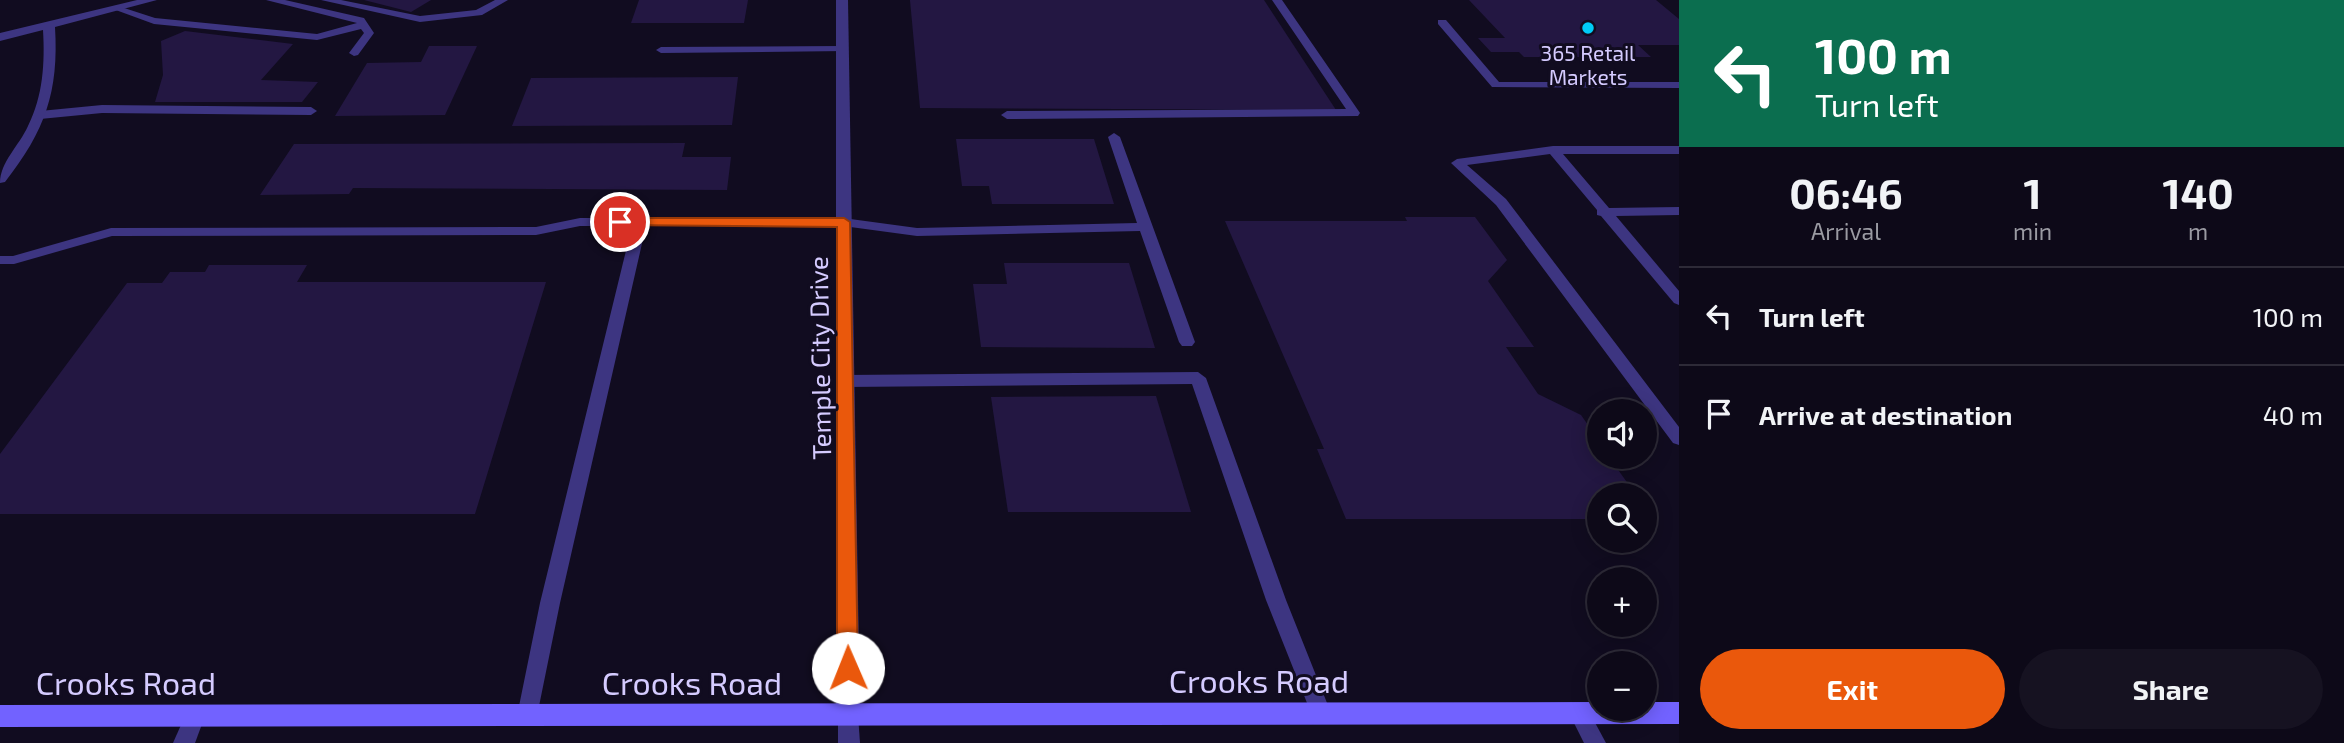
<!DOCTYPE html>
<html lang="en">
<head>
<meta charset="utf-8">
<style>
	:root { --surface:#0d0918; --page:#161221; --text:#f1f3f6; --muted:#9a9aa2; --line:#2d2a37; --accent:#ea580c }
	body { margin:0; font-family:"Exo 2",sans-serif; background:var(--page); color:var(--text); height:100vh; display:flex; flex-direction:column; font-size:26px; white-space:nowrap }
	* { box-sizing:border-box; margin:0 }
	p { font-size:23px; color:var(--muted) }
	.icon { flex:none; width:38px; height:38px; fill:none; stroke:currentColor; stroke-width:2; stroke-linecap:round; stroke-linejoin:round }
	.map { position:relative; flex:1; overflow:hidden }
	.panel { display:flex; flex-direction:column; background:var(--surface); width:665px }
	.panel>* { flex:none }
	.banner { background:#0b6e4f; color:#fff; overflow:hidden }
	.fabs { position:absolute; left:1587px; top:399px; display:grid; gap:14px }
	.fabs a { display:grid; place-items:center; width:70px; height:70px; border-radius:50%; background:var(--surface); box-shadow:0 4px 18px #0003,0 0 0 2px var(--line); font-size:35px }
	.pin { position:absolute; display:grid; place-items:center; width:60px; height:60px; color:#fff; margin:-30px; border:4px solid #fff; border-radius:50%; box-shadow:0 2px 7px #0007 }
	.me { position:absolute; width:77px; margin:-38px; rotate:359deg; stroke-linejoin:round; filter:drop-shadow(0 0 5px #0008) }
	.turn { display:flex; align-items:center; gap:24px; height:147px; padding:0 21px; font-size:32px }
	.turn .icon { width:91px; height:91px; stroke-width:2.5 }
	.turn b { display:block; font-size:49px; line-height:60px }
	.eta { display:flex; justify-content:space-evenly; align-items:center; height:119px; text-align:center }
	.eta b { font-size:42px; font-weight:700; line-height:49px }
	.button { display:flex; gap:14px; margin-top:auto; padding:14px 21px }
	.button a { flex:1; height:80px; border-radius:42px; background:var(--accent); color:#fff; font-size:28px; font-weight:700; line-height:80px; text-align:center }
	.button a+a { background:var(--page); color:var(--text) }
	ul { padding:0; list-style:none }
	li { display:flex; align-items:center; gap:21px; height:98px; padding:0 21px; border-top:2px solid var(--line) }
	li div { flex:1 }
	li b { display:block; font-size:26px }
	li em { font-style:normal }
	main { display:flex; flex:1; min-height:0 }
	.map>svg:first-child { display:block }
</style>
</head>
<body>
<main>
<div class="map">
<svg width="1679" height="743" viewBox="0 0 1679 743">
	<rect width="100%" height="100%" fill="#110c20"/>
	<g fill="#231742">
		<path d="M364,0H431L411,12Z"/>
		<path d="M639,0H748L744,23H631Z"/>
		<path d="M910,0H1264L1336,110L920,108Z"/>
		<path d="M1469,0H1656L1679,19V45H1638L1651,57H1524L1519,52H1491L1478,38H1505Z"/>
		<path d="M185,31L293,44L261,80L318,82L302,102H155L163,75L161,41Z"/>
		<path d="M429,46H477L445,115L335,116L367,63L421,62Z"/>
		<path d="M738,77L732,125L512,126L531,78Z"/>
		<path d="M956,139H1094L1114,204H992L989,186H962Z"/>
		<path d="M685,143L682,157H731L727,190L353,188L349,194L260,195L294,144Z"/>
		<path d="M1405,217H1475L1507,260L1488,281L1534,347H1506L1538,394L1581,415L1600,442V457H1609L1636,495H1600V519H1346L1317,449H1324L1225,221H1407Z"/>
		<path d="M1004,263H1129L1155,348L981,347L973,284H1007Z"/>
		<path d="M209,265H307L297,282H546L475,514H0V454L127,283H162L170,272H205Z"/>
		<path d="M1156,396L1191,512H1008L991,397Z"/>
	</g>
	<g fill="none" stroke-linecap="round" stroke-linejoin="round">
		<g fill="#3d3581" fill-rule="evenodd">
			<path d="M266,0H285L364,18L374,33L358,55L354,56L349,53L364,33L361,29L317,40L154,24L113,9L118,6L155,18L317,34L357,23Z"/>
			<path d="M321,0H341L420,16L476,10L495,0H508L482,15L420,22Z"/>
			<path d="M1272,0H1282L1360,113L1358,116L1007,119L1001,115L1007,111L1346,109Z"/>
			<path d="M1438,20H1446L1499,82H1679V88L1492,87L1438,24Z"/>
			<path d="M842,46L846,47V51L661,53L656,50L661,47Z"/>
			<path d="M102,105L311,107L317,111L311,115L102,113L40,119L34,115L40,111Z"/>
			<path d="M1114,133L1120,137L1195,342L1192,346H1182L1179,342L1140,231L917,236L843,226H646L560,603L537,716L534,723L527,726L520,723L517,716L540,603L632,226H580L536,235L112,236L14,264H0V256H13L111,228L536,227L580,218H843L917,228L1137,223L1108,137Z"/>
			<path d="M1553,146H1679V154H1563L1609,208L1679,207V215L1616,216L1679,291V305L1674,303L1601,216L1597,215V210L1550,154L1467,165L1506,199L1679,427V445L1673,443L1496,205L1451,163L1457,159Z"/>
			<path d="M1198,372L1206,378L1286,600L1331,713L1328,720L1321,723L1314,720L1311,713L1266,600L1192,384L845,387L837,381L845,375Z"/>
			<path d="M1579,703L1586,706L1606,743H1584L1569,713L1572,706Z"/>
			<path d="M848,705L855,708L858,715L860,743H838V715L841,708Z"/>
			<path d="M195,706L202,709L205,716L195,743H173L188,709Z"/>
		</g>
		<g fill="#3d3581" fill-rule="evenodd">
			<path d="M137,0H157L55,27C59,92 45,131 5,182L0,183C0,162 19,146 28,126C43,96 45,63 43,30L0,41V33Z"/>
			<path d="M836,0H848L860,715L856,723L848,726L840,723L836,715Z"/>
		</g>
		<path fill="#7262ff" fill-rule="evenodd" d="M1600,702V709H1645V702H1679V724L0,727V705Z"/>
	</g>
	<path fill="#ea580c" stroke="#983908" stroke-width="2" d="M620,218H844L850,222L858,668L855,675L848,677L840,675L837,668V227L615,225V220Z"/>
	<circle fill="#00cbf6" stroke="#110c20" stroke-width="2.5" cx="1588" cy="28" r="7"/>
	<g text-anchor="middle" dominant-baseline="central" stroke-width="6" stroke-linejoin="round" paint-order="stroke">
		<g font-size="21" fill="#d5cbff" stroke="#110c20">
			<text x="1588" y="52">365 Retail<tspan x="1588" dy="24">Markets</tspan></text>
		</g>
		<g font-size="26" fill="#d5cbff" stroke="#110c20">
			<text transform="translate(819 358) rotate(-91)">Temple City Drive</text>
		</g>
		<g font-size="32" fill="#d5cbff" stroke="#110c20">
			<text x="1259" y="680">Crooks Road</text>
			<text x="126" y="682">Crooks Road</text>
			<text x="692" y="682">Crooks Road</text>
		</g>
	</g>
</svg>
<div class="fabs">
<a><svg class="icon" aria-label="sound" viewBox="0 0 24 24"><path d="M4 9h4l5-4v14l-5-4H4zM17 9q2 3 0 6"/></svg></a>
<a><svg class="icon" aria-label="search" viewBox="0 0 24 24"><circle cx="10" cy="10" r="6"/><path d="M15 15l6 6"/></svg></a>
<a>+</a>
<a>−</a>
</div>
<div class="pin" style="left:620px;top:222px;background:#d93025"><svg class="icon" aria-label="arrive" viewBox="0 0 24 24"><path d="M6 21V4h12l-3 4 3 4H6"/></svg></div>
<svg class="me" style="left:848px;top:668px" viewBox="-20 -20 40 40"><circle r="19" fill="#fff"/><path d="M0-13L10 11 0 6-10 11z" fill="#ea580c"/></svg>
</div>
<section class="panel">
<div class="banner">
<div class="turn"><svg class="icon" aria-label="left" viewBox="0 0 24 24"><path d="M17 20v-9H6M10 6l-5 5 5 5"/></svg><div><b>100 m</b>Turn left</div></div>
</div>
<div class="eta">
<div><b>06:46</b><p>Arrival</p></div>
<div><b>1</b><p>min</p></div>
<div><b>140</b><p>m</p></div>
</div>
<ul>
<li><svg class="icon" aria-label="left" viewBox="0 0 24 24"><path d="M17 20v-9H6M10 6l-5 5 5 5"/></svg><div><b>Turn left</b></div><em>100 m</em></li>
<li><svg class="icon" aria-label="arrive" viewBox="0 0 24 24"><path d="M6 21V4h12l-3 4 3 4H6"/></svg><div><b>Arrive at destination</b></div><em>40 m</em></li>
</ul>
<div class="button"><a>Exit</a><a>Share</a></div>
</section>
</main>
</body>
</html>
